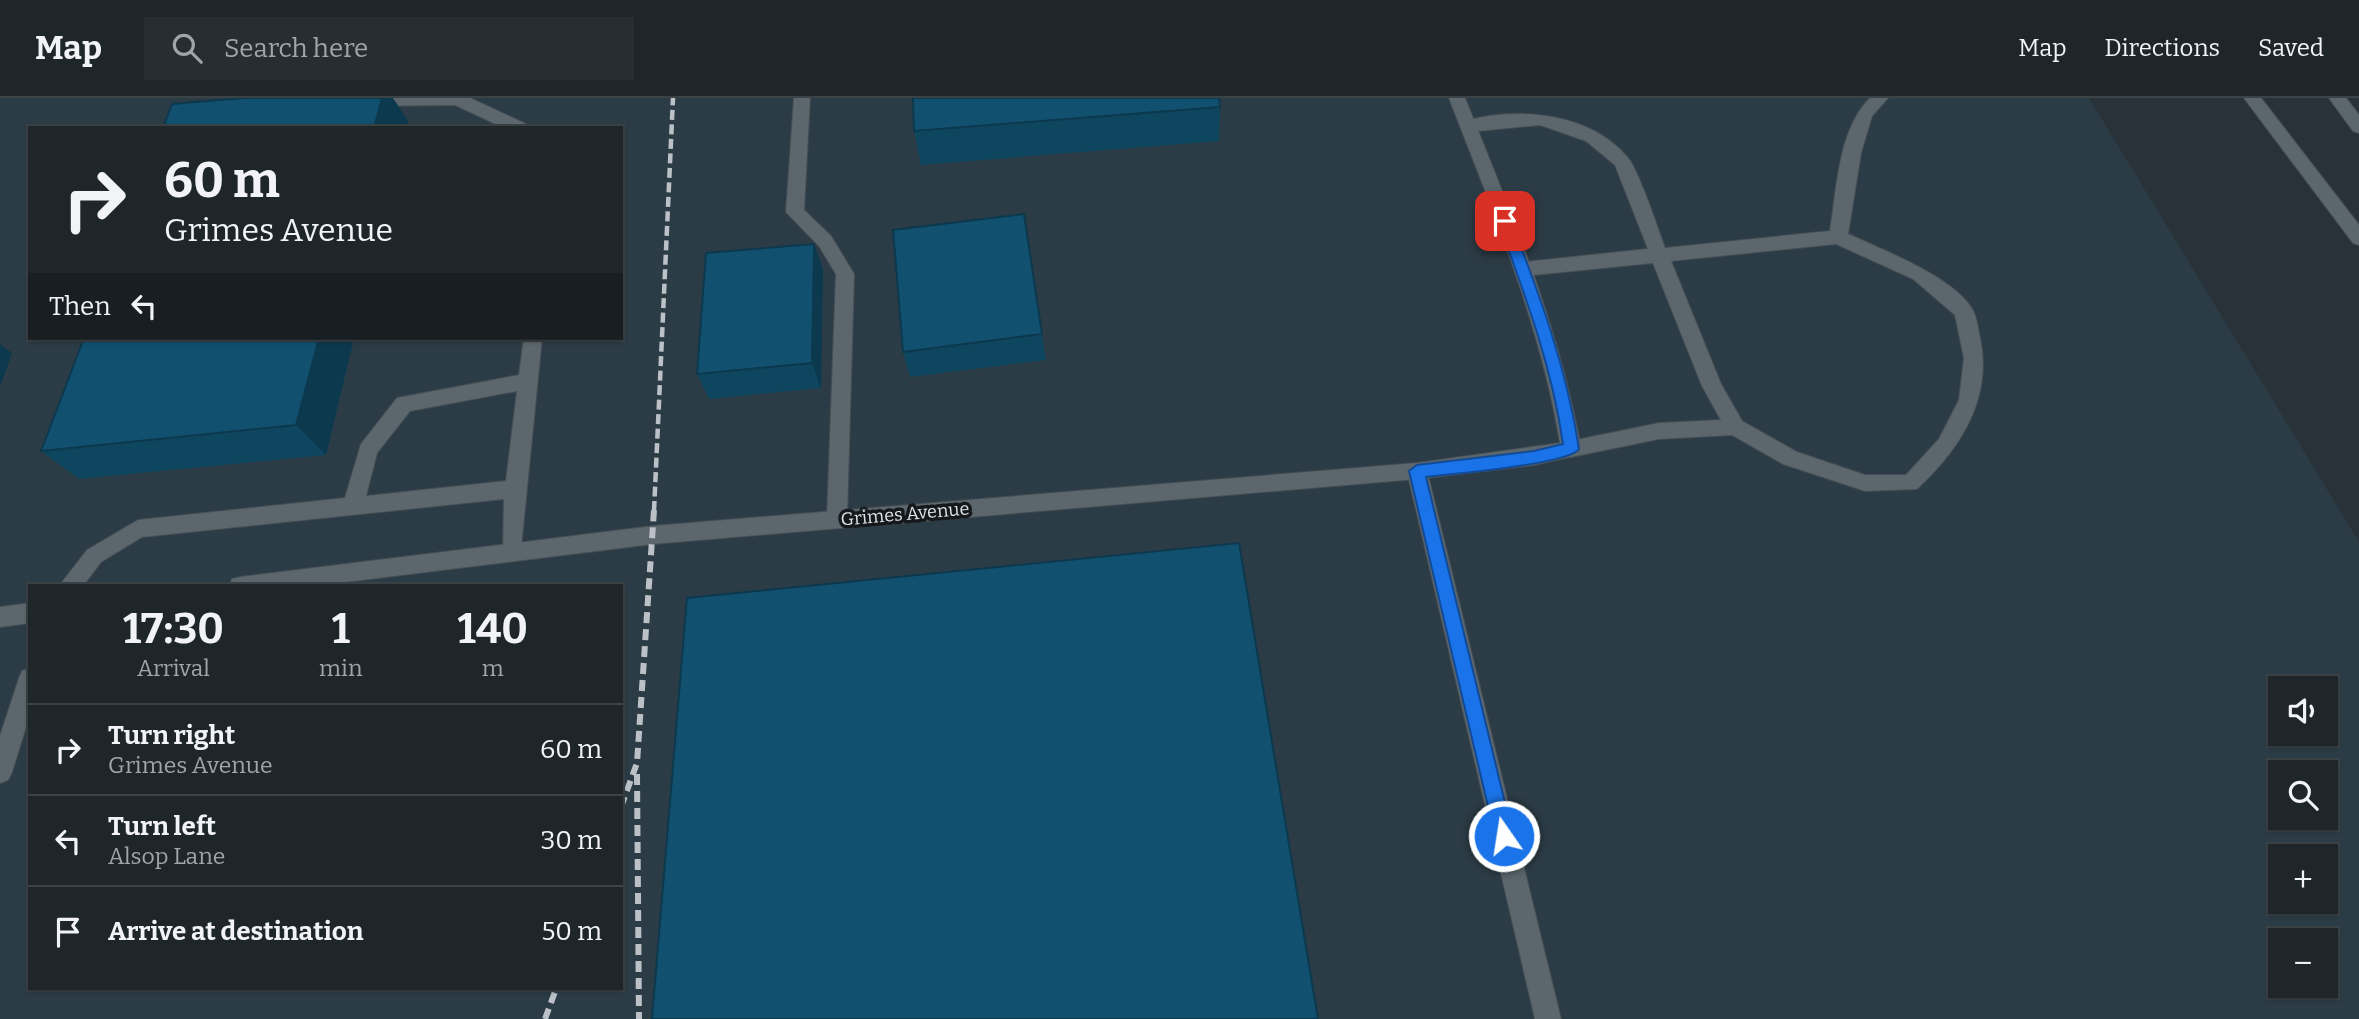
<!DOCTYPE html>
<html lang="en">
<head>
<meta charset="utf-8">
<style>
	:root { --surface:#1e262a; --page:#262e32; --text:#f1f3f6; --muted:#a1a5a8; --line:#3c4347 }
	body { margin:0; font-family:Bitter,serif; background:var(--page); color:var(--text); height:100vh; display:flex; flex-direction:column; font-size:26px; white-space:nowrap }
	* { box-sizing:border-box; margin:0 }
	p { font-size:23px; color:var(--muted) }
	.icon { flex:none; width:38px; height:38px; fill:none; stroke:currentColor; stroke-width:2; stroke-linecap:round; stroke-linejoin:round }
	.map { position:relative; flex:1; overflow:hidden }
	.sheet { position:absolute; left:28px; top:486px; width:595px; height:406px; display:flex; flex-direction:column; background:var(--surface); border-radius:0px; box-shadow:0 2px 5px #0004,0 0 0 2px var(--line) }
	.sheet>* { flex:none }
	.guide { position:absolute; left:28px; top:28px; width:595px; height:214px; border-radius:0px; box-shadow:0 2px 5px #0004,0 0 0 2px var(--line); background:#1e262a; color:var(--text); overflow:hidden }
	.fabs { position:absolute; left:2268px; top:578px; display:grid; gap:14px }
	.fabs a { display:grid; place-items:center; width:70px; height:70px; border-radius:0px; background:var(--surface); box-shadow:0 2px 5px #0004,0 0 0 2px var(--line); font-size:35px }
	.pin { position:absolute; display:grid; place-items:center; width:60px; height:60px; color:#fff; margin:-30px; border-radius:14px; box-shadow:0 4px 10px #0006 }
	.me { position:absolute; width:77px; margin:-38px; rotate:347deg; stroke-linejoin:round; filter:drop-shadow(0 0 5px #0008) }
	.turn { display:flex; align-items:center; gap:24px; height:147px; padding:0 21px; font-size:32px }
	.turn .icon { width:91px; height:91px; stroke-width:2.5 }
	.turn b { display:block; font-size:49px; line-height:60px }
	.then { display:flex; align-items:center; height:66px; padding:0 21px; background:#0003; gap:14px; font-size:26px }
	.eta { display:flex; justify-content:space-evenly; align-items:center; height:119px; text-align:center }
	.eta b { font-size:42px; font-weight:700; line-height:49px }
	ul { padding:0; list-style:none }
	li { display:flex; align-items:center; gap:21px; height:91px; padding:0 21px; border-top:2px solid var(--line) }
	li div { flex:1 }
	li b { display:block; font-size:26px }
	li em { font-style:normal }
	header { display:flex; align-items:center; gap:42px; box-sizing:border-box; height:98px; padding:0 35px; background:var(--surface); border-bottom:2px solid var(--line) }
	header strong { font-size:33px }
	nav { display:flex; gap:38px; margin-inline-start:auto; font-size:24px }
	.search { width:490px; height:63px; background:var(--page); display:flex; align-items:center; gap:18px; box-sizing:border-box; padding:0 24px; border-radius:0px; color:var(--muted); font-size:26px }
	.map>svg:first-child { display:block }
</style>
</head>
<body>
<header>
<strong>Map</strong>
<div class="search"><svg class="icon" aria-label="search" viewBox="0 0 24 24"><circle cx="10" cy="10" r="6"/><path d="M15 15l6 6"/></svg>Search here</div>
<nav><a>Map</a><a>Directions</a><a>Saved</a></nav>
</header>
<div class="map">
<svg width="2359" height="921" viewBox="0 0 2359 921">
	<rect width="100%" height="100%" fill="#283238"/>
	<path fill="#2c3c46" fill-rule="evenodd" d="M0,0H2089L2359,444V921H0ZM30,30H621V240H30ZM30,488H621V891H30ZM2280,590H2326V635H2280ZM2280,674H2326V719H2280ZM2280,758H2326V803H2280ZM2280,842H2326V887H2280Z"/>
	<g fill="none" stroke-linecap="round" stroke-linejoin="round">
		<defs>
			<g id="lane">
				<path d="M357,0H470L526,26L528,30H504L455,7L364,8L358,6Z"/>
				<path d="M794,0H810L804,112L831,138L854,176L847,421L844,427L837,430L830,427L827,421L836,176L819,148L786,114Z"/>
				<path d="M1870,0H1888L1872,18L1861,55L1848,136C1883,152 1949,177 1971,209C1977,217 1978,231 1980,240C1993,301 1960,351 1917,391L1865,393L1783,366L1732,337L1659,341L1571,359L1564,357L1561,351L1564,345L1571,343L1659,325L1721,322L1702,288L1653,165L1523,178L1514,171L1523,164L1648,151L1615,67L1586,43L1540,27L1468,34L1462,32L1460,28L1462,24C1516,8 1590,14 1628,60C1639,73 1658,131 1665,150L1830,133C1837,90 1838,32 1870,0ZM1836,146L1913,181L1955,217L1964,260L1959,302L1939,341L1906,377H1865L1797,354L1742,323L1721,286L1671,163Z"/>
				<path d="M524,240H542L520,460L513,463L506,460L503,454L504,401L142,439L101,464L83,488H59L87,452L138,422L345,400L361,346L397,300L519,277ZM517,293L506,383L366,398L377,355L410,313Z"/>
				<path d="M1417,365L1424,367L1427,373L1561,921H1535L1407,373L1410,367Z"/>
			</g>
			<g id="secondary">
				<path d="M1449,0H1465C1511,115 1559,228 1581,351L1578,357L1534,367L1417,381L653,446L313,488H229L232,481L240,479L653,428L1417,365L1560,345C1540,225 1493,113 1449,0Z"/>
				<path d="M2244,0H2261L2359,127V147L2353,145Z"/>
				<path d="M2329,0H2346L2359,17V35L2353,33Z"/>
				<path d="M30,505V525L0,529V509Z"/>
				<path d="M30,570V616L12,674L8,682L0,685V638L19,580L22,573Z"/>
			</g>
		</defs>
		<use href="#lane" stroke="#454e54" stroke-width="2"/>
		<use href="#secondary" stroke="#454e54" stroke-width="2"/>
		<use href="#lane" fill="#5b666d" fill-rule="evenodd"/>
		<use href="#secondary" fill="#5b666d" fill-rule="evenodd"/>
		<path stroke="#bbc1c6" stroke-width="4.5" stroke-dasharray="10 4.5" stroke-linecap="butt" d="M654,413L673,0"/>
		<g stroke="#bbc1c6" stroke-width="6" stroke-dasharray="11 6" stroke-linecap="butt">
			<path d="M637,676L639,921"/>
			<path d="M621,709L637,665L654,412"/>
			<path d="M545,921L556,891"/>
		</g>
	</g>
	<g fill="#0f465f">
		<path d="M1220,9L1219,43L921,67L914,33Z"/>
		<path d="M1024,116L1046,262L910,279L903,254Z"/>
		<path d="M814,146L823,172L821,290L709,301L697,276Z"/>
		<path d="M354,240L326,357L79,381L41,353Z"/>
	</g>
	<g fill="#0c394e">
		<path d="M382,0H393L408,23L406,30H374Z"/>
		<path d="M814,146L823,172L821,290L812,265Z"/>
		<path d="M319,240H354L326,357L296,327Z"/>
		<path d="M0,246L12,255L0,289Z"/>
	</g>
	<g fill="#11516f" stroke="#0c394e" stroke-width="2">
		<path d="M244,0H382L374,30H163L172,6Z"/>
		<path d="M913,0H1219L1220,9L914,33Z"/>
		<path d="M1024,116L1042,236L903,254L893,132Z"/>
		<path d="M814,146L812,265L697,276L706,155Z"/>
		<path d="M84,240H319L296,327L41,353Z"/>
		<path d="M1239,445L1318,921H652L687,500Z"/>
	</g>
	<path fill="#1a73e8" stroke="#114b97" stroke-width="2" d="M1505,118L1511,123C1540,198 1567,271 1579,351C1570,366 1450,376 1426,379L1513,738L1511,745L1504,747L1498,745L1495,738L1409,373L1417,367L1534,353L1563,346C1552,268 1525,197 1498,123Z"/>
	<g text-anchor="middle" dominant-baseline="central" stroke-width="7" stroke-linejoin="round" paint-order="stroke">
		<g font-size="18" fill="#dde3e7" stroke="#15191c">
			<text transform="translate(905 416) rotate(-5)">Grimes Avenue</text>
		</g>
	</g>
</svg>
<div class="fabs">
<a><svg class="icon" aria-label="sound" viewBox="0 0 24 24"><path d="M4 9h4l5-4v14l-5-4H4zM17 9q2 3 0 6"/></svg></a>
<a><svg class="icon" aria-label="search" viewBox="0 0 24 24"><circle cx="10" cy="10" r="6"/><path d="M15 15l6 6"/></svg></a>
<a>+</a>
<a>−</a>
</div>
<div class="pin" style="left:1505px;top:123px;background:#d93025"><svg class="icon" aria-label="arrive" viewBox="0 0 24 24"><path d="M6 21V4h12l-3 4 3 4H6"/></svg></div>
<svg class="me" style="left:1504px;top:738px" viewBox="-20 -20 40 40"><circle r="17" fill="#1a73e8" stroke="#fff" stroke-width="3"/><path d="M0-11L8 9 0 5-8 9z" fill="#fff"/></svg>
<div class="guide">
<div class="turn"><svg class="icon" aria-label="right" viewBox="0 0 24 24"><path d="M7 20v-9h11M14 6l5 5-5 5"/></svg><div><b>60 m</b>Grimes Avenue</div></div>
<div class="then">Then<svg class="icon" aria-label="left" viewBox="0 0 24 24"><path d="M17 20v-9H6M10 6l-5 5 5 5"/></svg></div>
</div>
<section class="sheet">
<div class="eta">
<div><b>17:30</b><p>Arrival</p></div>
<div><b>1</b><p>min</p></div>
<div><b>140</b><p>m</p></div>
</div>
<ul>
<li><svg class="icon" aria-label="right" viewBox="0 0 24 24"><path d="M7 20v-9h11M14 6l5 5-5 5"/></svg><div><b>Turn right</b><p>Grimes Avenue</p></div><em>60 m</em></li>
<li><svg class="icon" aria-label="left" viewBox="0 0 24 24"><path d="M17 20v-9H6M10 6l-5 5 5 5"/></svg><div><b>Turn left</b><p>Alsop Lane</p></div><em>30 m</em></li>
<li><svg class="icon" aria-label="arrive" viewBox="0 0 24 24"><path d="M6 21V4h12l-3 4 3 4H6"/></svg><div><b>Arrive at destination</b></div><em>50 m</em></li>
</ul>
</section>
</div>
</body>
</html>
